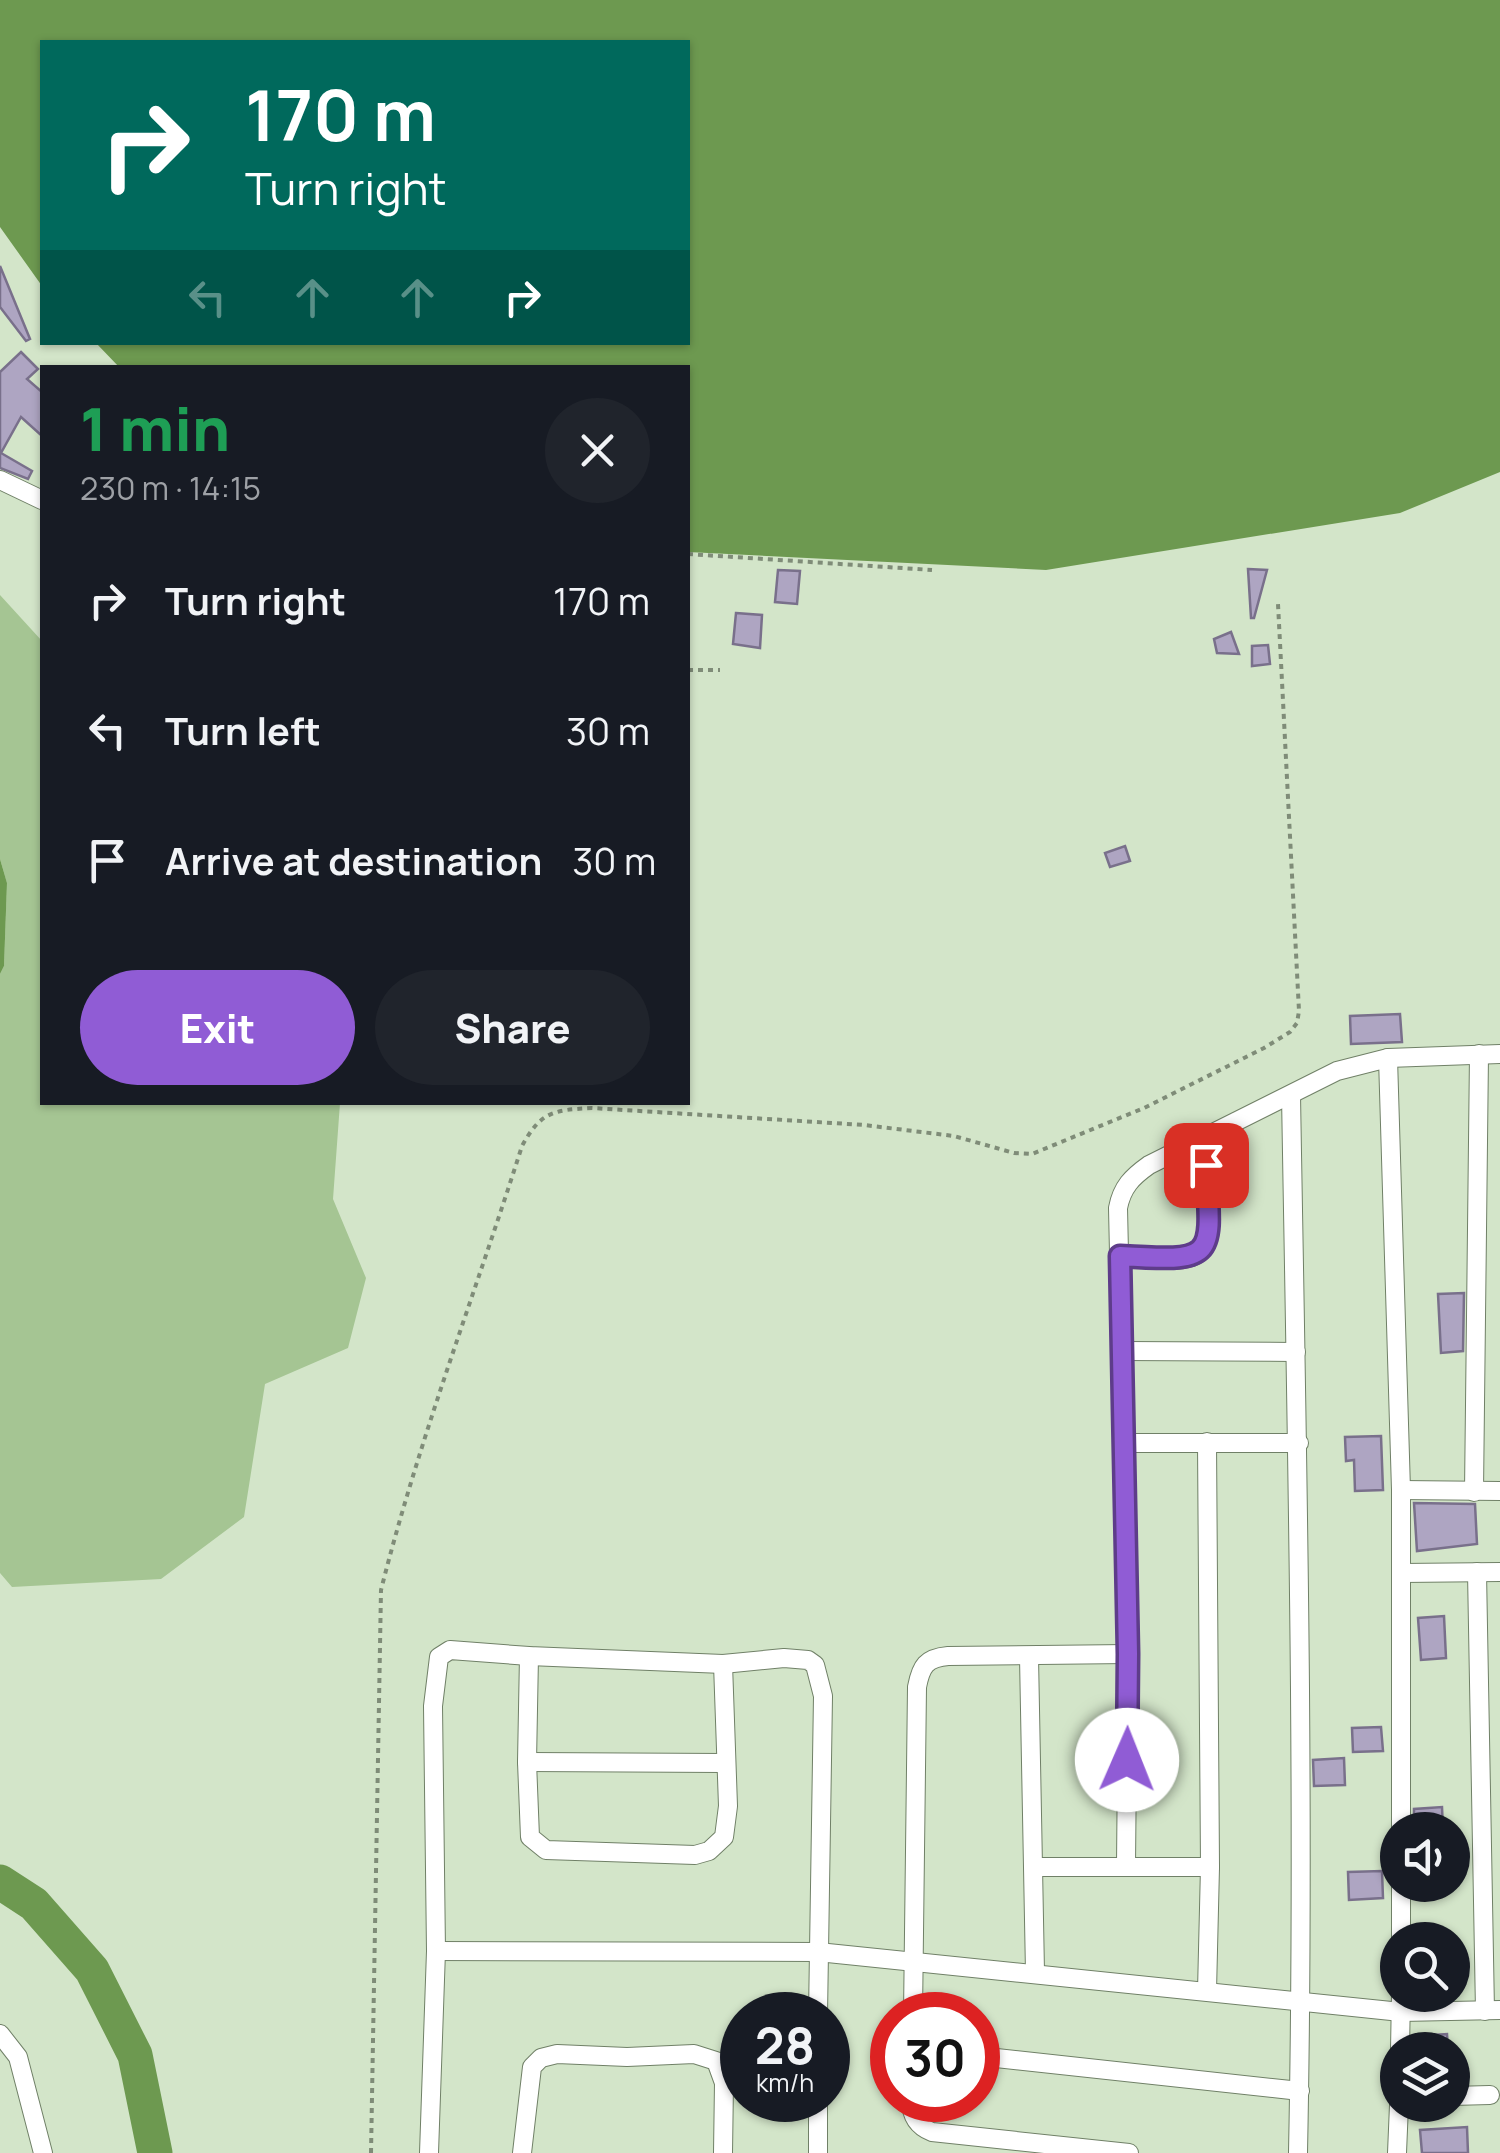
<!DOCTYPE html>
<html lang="en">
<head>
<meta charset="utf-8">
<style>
	:root { --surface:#171b24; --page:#20242c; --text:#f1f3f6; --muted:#9ea1a6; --accent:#905cd5 }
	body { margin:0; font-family:Manrope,sans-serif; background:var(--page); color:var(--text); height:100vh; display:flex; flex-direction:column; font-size:38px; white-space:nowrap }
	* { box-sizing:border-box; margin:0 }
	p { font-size:32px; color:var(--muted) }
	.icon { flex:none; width:55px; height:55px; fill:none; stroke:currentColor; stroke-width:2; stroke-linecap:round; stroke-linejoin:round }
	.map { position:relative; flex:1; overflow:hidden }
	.sheet { position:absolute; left:40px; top:365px; width:650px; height:740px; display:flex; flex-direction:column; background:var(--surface); border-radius:0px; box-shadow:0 2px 8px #0004 }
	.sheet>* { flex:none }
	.guide { position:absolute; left:40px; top:40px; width:650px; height:305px; border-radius:0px; box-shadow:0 2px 8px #0004; background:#00695c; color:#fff; overflow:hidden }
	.controls { position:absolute; left:1380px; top:1812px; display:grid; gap:20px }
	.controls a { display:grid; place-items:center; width:90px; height:90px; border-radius:50%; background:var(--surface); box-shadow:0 2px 8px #0004; font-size:50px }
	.speed { position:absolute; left:720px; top:1992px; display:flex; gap:20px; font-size:50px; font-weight:700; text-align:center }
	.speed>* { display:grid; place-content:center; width:130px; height:130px; border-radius:50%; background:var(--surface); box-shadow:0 2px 8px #0004; line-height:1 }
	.speed small { font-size:25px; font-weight:400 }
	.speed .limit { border:15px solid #d22; background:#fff; color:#111 }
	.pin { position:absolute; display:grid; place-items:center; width:85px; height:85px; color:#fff; margin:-42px; border-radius:20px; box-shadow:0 5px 15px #0006 }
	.me { position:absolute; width:110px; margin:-55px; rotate:1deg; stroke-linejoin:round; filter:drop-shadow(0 0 8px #0008) }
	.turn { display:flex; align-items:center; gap:35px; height:210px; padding:0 40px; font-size:45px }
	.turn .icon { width:130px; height:130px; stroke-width:2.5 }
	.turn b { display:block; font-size:70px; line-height:85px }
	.lanes { display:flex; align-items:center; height:95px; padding:0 40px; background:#0003; justify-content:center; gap:50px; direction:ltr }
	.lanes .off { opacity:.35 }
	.round { display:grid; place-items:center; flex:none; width:105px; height:105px; border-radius:52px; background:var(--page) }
	.summary { display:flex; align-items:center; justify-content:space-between; height:170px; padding:0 40px }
	h1 { font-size:60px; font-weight:800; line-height:75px; color:#1e9e55 }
	.cta { display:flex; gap:20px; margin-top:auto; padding:20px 40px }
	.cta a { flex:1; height:115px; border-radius:60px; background:var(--accent); color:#fff; font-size:40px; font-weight:800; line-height:115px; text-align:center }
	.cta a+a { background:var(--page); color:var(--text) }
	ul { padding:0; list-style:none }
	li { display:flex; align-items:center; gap:30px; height:130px; padding:0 40px }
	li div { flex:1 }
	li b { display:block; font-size:38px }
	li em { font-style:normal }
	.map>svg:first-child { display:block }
</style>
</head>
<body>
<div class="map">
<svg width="1500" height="2153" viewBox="0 0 1500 2153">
	<rect width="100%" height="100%" fill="#d3e5c9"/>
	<path fill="#a5c593" d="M0,595L42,641V1102L340,1103L333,1199L366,1278L348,1348L265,1384L244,1517L161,1579L12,1587L0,1573V974L4,966L7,883L0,859Z"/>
	<g fill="#6d9950">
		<path d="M0,0H1500V472L1400,513L1046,570L688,552V368H120L96,343L688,342V42H42V286L0,227Z"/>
		<path d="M0,859L7,883L4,966L0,974Z"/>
	</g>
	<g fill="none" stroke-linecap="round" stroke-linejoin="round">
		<path stroke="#6d9950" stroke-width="35" d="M0,1882L34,1904L92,1970L135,2055L155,2153"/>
	</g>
	<g fill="#aea5c2" stroke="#79708b" stroke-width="2.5">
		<path d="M0,266L30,339L26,341L0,307Z"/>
		<path d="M21,352L38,369L27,379L42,392V436L21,417L1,453L32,471L28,479L0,468V372Z"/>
		<path d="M1248,569L1267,570L1254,618H1251Z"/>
		<path d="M778,570L800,571L797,604L775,602Z"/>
		<path d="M736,613L762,615L760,648L733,644Z"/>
		<path d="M1231,632L1239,654L1217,653L1214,639Z"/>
		<path d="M1268,645L1270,664L1252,666V646Z"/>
		<path d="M1125,846L1130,861L1110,867L1105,853Z"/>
		<path d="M1400,1014L1402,1042L1351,1044L1350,1016Z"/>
		<path d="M1464,1293L1463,1351L1441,1353L1438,1294Z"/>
		<path d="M1381,1436L1383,1490L1355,1491L1354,1460L1346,1461L1345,1437Z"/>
		<path d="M1414,1503L1475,1504L1477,1544L1417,1551Z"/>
		<path d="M1444,1616L1446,1658L1421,1660L1418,1618Z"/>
		<path d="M1381,1727L1383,1751L1353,1752L1352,1728Z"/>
		<path d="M1344,1758L1345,1785L1314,1786L1313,1760Z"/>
		<path d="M1442,1807L1443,1830H1414V1809Z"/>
		<path d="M1382,1871L1383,1898L1349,1900L1348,1872Z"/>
		<path d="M1447,2034L1448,2050H1417V2036Z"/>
		<path d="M1467,2127L1468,2153H1422L1420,2130Z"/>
	</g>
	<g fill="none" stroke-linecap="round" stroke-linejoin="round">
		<defs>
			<g id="minor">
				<path d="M0,480L42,500"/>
				<path d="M1388,1058L1401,1490V1830"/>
				<path d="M1291,1095C1297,1448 1305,1800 1298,2153"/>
				<path d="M1121,1256C1142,1257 1171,1264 1192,1257C1221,1248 1206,1163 1205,1138"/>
				<path d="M1123,1351L1296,1352"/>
				<path d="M1207,1442L1210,1867L1207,1991"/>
				<path d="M1123,1443H1299"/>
				<path d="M1401,1490L1500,1491"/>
				<path d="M1474,1492L1479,1054"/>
				<path d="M1477,1572L1485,2011"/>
				<path d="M1402,1573L1500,1572"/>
				<path d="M529,1656L527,1762L530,1837L546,1850L695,1855L709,1851L724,1837L728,1806L723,1664"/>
				<path d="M1029,1657L1035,1972"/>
				<path d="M527,1762L724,1763"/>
				<path d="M1126,1865L1128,1654L1118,1208C1122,1187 1132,1177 1149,1165L1337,1071L1388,1058L1500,1054"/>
				<path d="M1035,1867H1210"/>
				<path d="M1401,1940V1885"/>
				<path d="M436,1951L818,1952L1401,2012L1500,2010"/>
				<path d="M913,2015L917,1687C921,1666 926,1658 948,1656L1128,1654"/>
				<path d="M0,2034L18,2057L43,2153"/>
				<path d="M1400,2050L1401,1995"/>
				<path d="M978,2056L1300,2091"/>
				<path d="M1452,2096L1490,2095"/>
				<path d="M911,2100C911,2116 917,2126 932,2132L1129,2153"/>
				<path d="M429,2153L436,1951L433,1706L439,1657L450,1650L529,1656L723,1664L784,1658L808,1660L815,1665L823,1696L818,2015"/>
				<path d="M522,2153L532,2067L541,2058L557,2054L627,2057L694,2054L716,2061L724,2083L723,2153"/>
				<path d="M818,2153V2100"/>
				<path d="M1397,2153L1399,2105"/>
			</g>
		</defs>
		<use href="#minor" stroke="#708067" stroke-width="20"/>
		<g stroke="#7f8c78" stroke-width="4" stroke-dasharray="5 5" stroke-linecap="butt">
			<path d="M688,554L932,570"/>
			<path d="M688,670H720"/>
			<path d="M371,2153L381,1590C419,1439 475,1294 522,1146C541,1111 554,1110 592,1108L864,1125L954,1136L1014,1153L1032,1154L1144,1108L1264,1048L1290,1032L1297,1023L1299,1011L1278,604"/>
		</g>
		<use href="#minor" stroke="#fff" stroke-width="18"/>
	</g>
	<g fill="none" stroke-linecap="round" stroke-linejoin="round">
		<defs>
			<path id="route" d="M1127,1760L1128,1654L1120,1256C1217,1262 1212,1259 1206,1165"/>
		</defs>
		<use href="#route" stroke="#5e3c8a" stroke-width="25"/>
		<use href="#route" stroke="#905cd5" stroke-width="18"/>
	</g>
</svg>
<div class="controls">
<a><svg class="icon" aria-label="sound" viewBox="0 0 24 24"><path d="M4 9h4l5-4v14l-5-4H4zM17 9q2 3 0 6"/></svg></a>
<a><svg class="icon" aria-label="search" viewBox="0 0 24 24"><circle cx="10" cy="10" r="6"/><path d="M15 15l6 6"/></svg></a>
<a><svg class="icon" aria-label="layers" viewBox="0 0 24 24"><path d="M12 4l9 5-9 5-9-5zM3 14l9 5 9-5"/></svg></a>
</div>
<div class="speed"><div>28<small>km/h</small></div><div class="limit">30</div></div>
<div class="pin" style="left:1206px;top:1165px;background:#d93025"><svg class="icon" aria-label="arrive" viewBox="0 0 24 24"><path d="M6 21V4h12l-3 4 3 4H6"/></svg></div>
<svg class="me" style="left:1127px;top:1760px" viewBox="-20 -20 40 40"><circle r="19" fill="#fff"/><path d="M0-13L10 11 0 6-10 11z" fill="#905cd5"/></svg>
<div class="guide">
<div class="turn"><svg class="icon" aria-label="right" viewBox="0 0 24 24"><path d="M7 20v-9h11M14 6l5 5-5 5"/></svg><div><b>170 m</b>Turn right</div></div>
<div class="lanes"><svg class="icon off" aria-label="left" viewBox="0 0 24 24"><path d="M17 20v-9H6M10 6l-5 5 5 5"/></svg><svg class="icon off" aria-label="ahead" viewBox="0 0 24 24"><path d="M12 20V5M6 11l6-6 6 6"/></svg><svg class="icon off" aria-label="ahead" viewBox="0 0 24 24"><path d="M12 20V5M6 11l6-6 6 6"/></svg><svg class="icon" aria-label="right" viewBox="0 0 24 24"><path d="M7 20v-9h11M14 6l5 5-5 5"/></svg></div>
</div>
<section class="sheet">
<div class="summary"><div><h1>1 min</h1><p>230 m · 14:15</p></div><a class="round"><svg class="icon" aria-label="close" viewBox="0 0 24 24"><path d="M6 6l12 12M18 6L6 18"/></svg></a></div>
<ul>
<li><svg class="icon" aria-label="right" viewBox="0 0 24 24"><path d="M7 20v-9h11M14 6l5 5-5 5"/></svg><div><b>Turn right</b></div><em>170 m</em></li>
<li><svg class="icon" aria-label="left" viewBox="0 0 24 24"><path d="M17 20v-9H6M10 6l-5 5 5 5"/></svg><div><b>Turn left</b></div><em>30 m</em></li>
<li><svg class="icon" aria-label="arrive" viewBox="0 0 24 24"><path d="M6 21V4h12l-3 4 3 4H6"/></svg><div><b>Arrive at destination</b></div><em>30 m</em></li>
</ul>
<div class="cta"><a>Exit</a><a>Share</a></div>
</section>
</div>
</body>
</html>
